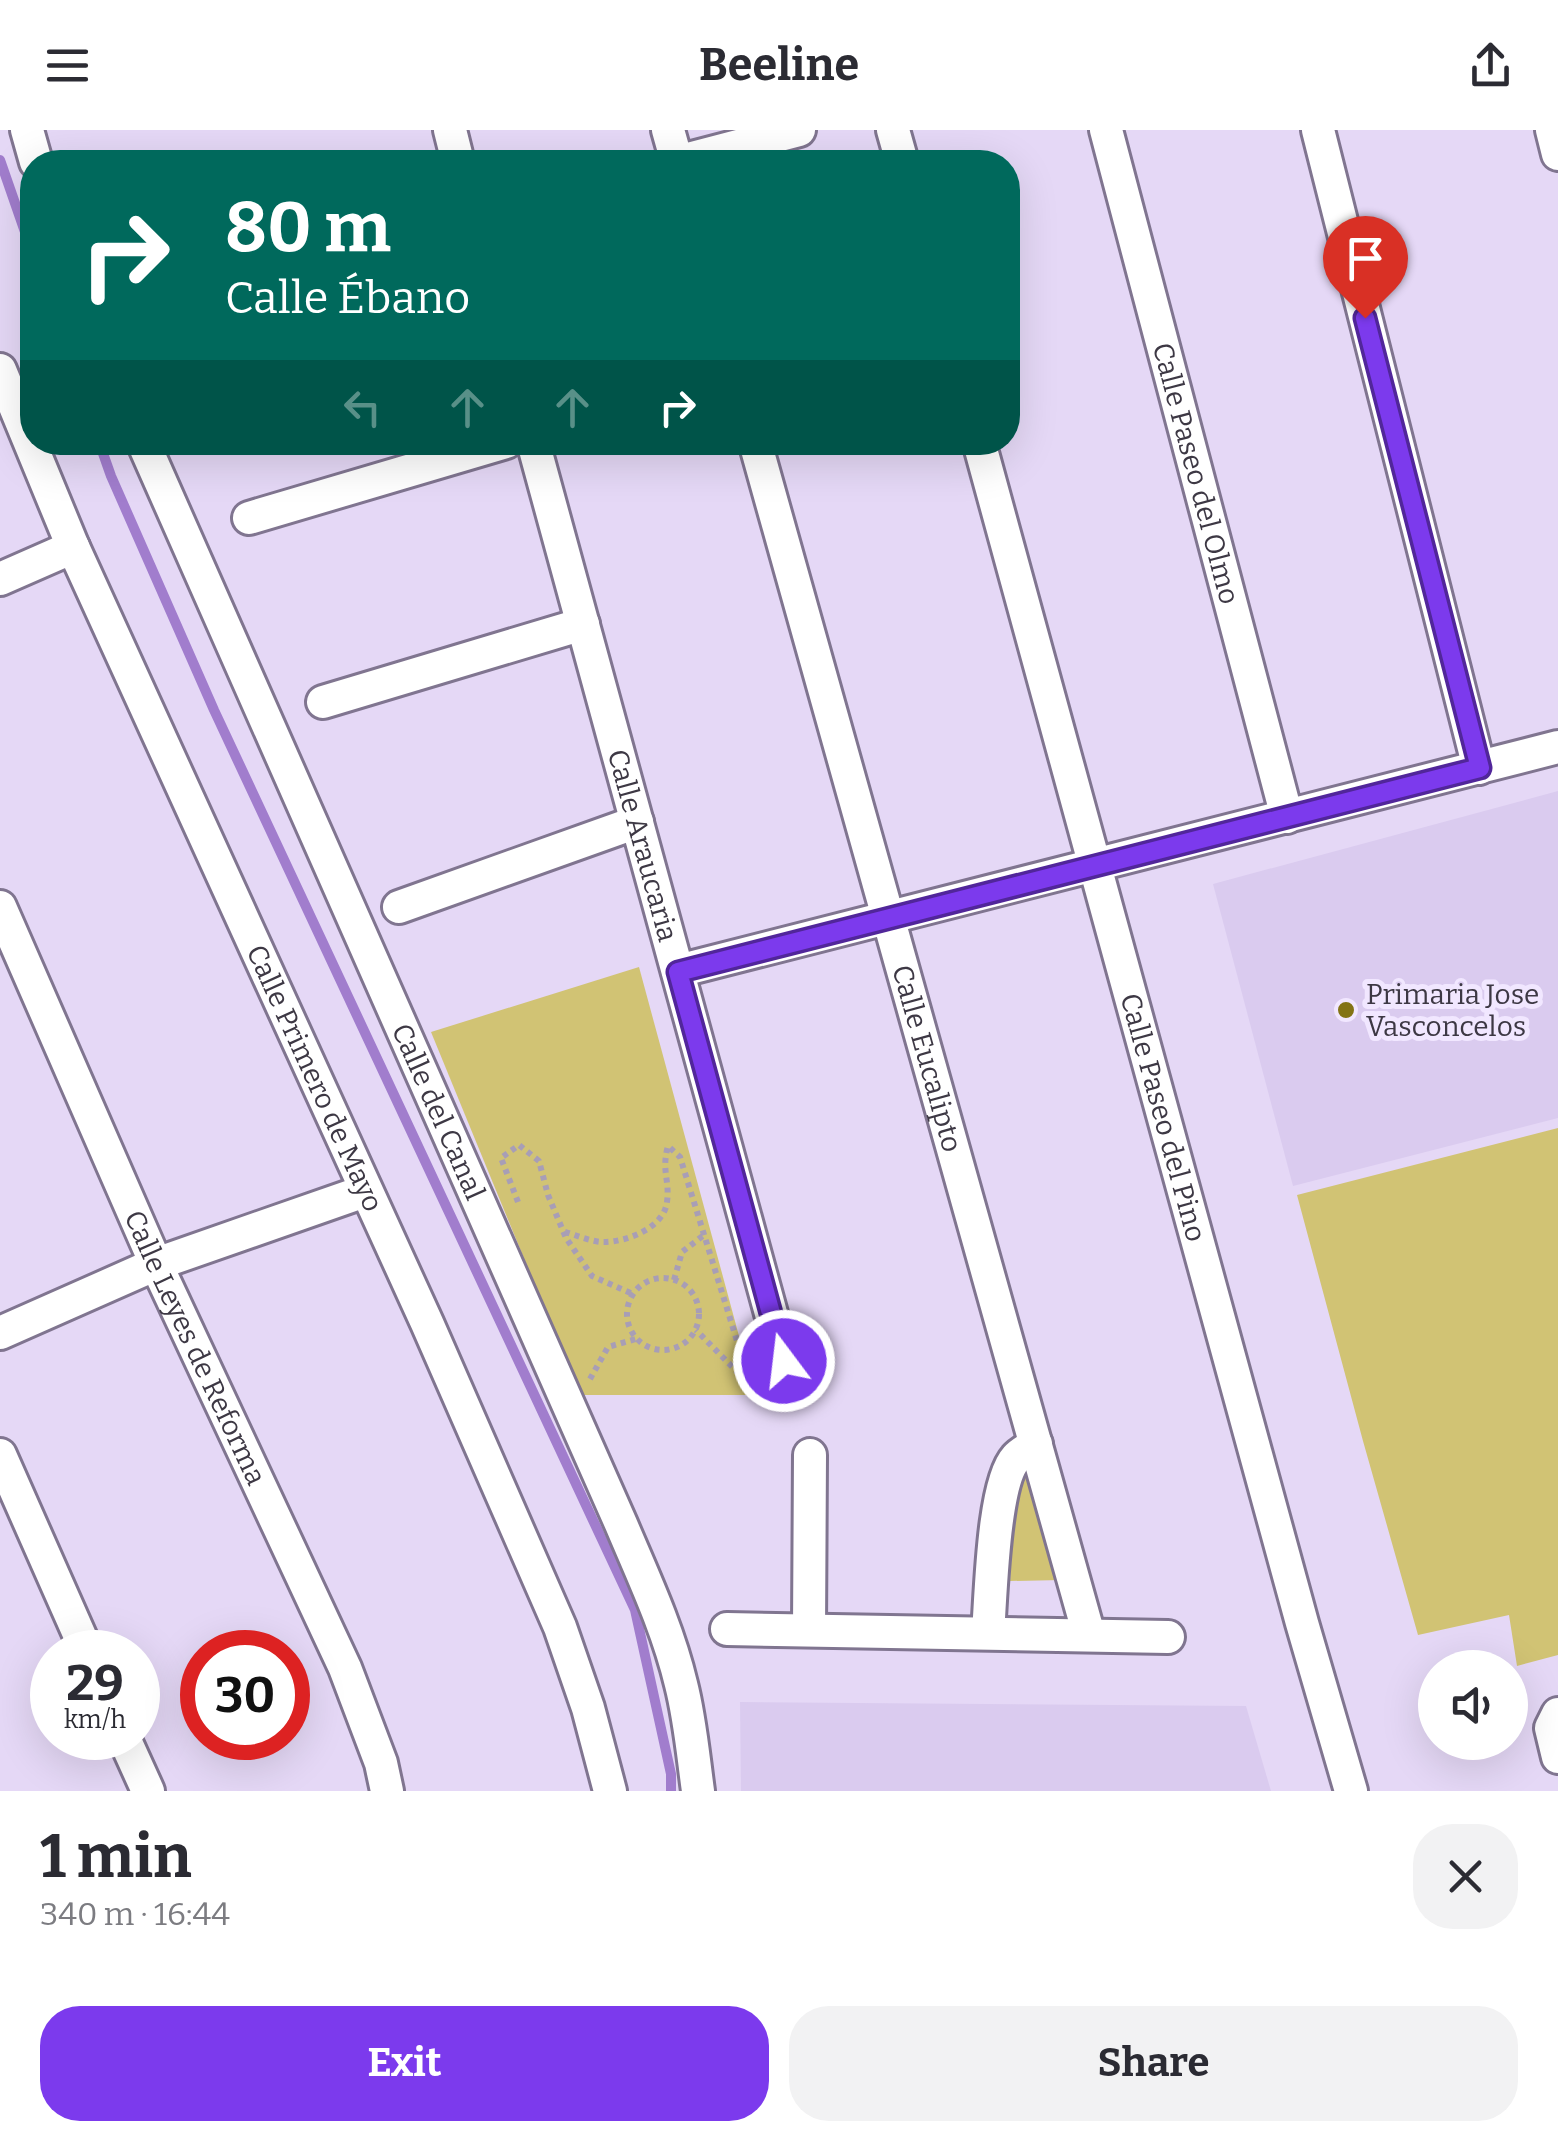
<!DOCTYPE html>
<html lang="en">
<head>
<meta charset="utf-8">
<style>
	:root { --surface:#fff; --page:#f2f2f3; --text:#2b2b33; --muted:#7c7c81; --accent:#7c3aed }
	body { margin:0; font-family:Bitter,serif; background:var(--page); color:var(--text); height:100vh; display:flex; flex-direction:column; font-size:38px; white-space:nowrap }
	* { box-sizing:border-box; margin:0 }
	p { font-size:32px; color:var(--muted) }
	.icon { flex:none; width:55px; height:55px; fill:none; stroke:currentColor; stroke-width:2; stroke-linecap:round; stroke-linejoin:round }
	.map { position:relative; height:1661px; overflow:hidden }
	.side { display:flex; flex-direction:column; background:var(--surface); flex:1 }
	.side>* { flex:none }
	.top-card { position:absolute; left:20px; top:20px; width:1000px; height:305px; border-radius:40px; box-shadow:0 10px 40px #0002; background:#00695c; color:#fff; overflow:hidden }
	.fabs { position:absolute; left:1418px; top:1520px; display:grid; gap:20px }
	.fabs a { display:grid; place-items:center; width:110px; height:110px; border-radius:50%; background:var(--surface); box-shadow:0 10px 40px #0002; font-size:50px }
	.speed { position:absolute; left:30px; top:1500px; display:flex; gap:20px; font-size:50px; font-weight:700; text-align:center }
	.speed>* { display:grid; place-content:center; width:130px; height:130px; border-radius:50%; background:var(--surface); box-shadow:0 10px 40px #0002; line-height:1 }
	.speed small { font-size:25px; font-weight:400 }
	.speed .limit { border:15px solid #d22; background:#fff; color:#111 }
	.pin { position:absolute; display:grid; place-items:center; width:85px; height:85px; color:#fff; margin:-102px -42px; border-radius:50% 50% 50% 0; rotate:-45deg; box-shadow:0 0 10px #0007 }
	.pin .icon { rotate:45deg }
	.me { position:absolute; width:110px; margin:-55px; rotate:345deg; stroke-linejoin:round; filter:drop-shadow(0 0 8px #0008) }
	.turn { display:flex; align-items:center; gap:35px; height:210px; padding:0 40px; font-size:45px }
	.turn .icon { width:130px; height:130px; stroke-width:2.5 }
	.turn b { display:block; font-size:70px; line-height:85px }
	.lanes { display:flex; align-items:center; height:95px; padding:0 40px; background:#0003; justify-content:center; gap:50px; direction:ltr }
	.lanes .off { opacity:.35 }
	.round { display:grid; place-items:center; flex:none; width:105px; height:105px; border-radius:40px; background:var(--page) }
	.head { display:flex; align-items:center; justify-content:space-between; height:170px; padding:0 40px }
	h1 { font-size:60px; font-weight:700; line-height:75px }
	.primary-button { display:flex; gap:20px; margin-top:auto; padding:20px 40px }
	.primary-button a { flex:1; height:115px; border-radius:40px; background:var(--accent); color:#fff; font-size:40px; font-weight:700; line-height:115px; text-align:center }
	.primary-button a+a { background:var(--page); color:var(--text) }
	header { display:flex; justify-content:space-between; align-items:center; height:130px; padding:0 40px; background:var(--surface); font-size:45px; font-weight:700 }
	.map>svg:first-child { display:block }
</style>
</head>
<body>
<header><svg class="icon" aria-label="menu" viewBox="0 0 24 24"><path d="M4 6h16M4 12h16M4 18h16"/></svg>Beeline<svg class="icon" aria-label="share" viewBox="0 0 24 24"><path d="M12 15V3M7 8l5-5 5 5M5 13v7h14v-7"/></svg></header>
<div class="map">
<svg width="1558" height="1661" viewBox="0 0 1558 1661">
	<rect width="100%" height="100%" fill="#e5d8f6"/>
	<g fill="#dacbef">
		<path d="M1558,661V988L1293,1056L1213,754Z"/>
		<path d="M740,1572L1246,1576L1271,1661H741Z"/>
	</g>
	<g fill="#d1c374">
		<path d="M639,837L755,1265H580L431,902Z"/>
		<path d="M1558,998V1525L1517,1536L1509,1485L1418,1505L1363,1311L1297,1065Z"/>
		<path d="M1029,1341L1062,1450L1010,1451L1016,1349Z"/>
	</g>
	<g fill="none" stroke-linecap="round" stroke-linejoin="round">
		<g stroke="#a17dcd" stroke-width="10">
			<path d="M0,30L32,122"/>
			<path d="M99,312L111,346L214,580L635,1480L671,1644V1661"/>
		</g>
		<defs>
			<g id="minor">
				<path d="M27,0L36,32"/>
				<path d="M450,0L458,32"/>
				<path d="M668,0L677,32"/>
				<path d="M893,0L902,32"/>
				<path id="s1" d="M1106,0L1287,687"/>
				<path d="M1318,0L1479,638"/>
				<path d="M1552,0L1558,24"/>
				<path d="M677,32L799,0"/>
				<path id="s2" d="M0,240L73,417L427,1193L560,1497L588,1578L610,1661"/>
				<path id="s3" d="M143,312L621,1394C643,1446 668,1499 681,1554C690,1589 693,1625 698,1661"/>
				<path id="s4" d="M533,312L784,1231"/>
				<path id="s5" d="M755,312L1089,1505"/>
				<path id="s6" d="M979,312L1302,1493L1351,1661"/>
				<path d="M249,388L506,312"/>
				<path d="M0,449L73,417"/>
				<path d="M323,572L583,494"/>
				<path id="s7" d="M0,777L156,1134L345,1538L381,1633L387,1661"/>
				<path d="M399,777L637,692"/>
				<path d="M678,841L1558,617"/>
				<path d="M0,1203L156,1134L365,1061"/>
				<path d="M0,1325L87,1522"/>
				<path d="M727,1499L1168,1507"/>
				<path d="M809,1500L810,1325"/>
				<path d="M988,1503C991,1465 993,1353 1016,1328C1021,1322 1030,1318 1036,1314"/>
				<path d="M1558,1584L1551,1598L1558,1627"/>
				<path d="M124,1608L148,1661"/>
			</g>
		</defs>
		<use href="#minor" stroke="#807590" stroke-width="38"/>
		<g stroke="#a89eb6" stroke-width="6" stroke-dasharray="5 5" stroke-linecap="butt">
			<path d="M518,1072L501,1028L519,1015L539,1031L548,1065L566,1108L592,1146L633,1164"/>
			<path d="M565,1102C576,1105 591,1112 604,1112C626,1112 664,1098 667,1072C670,1050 661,1041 668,1016L680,1027L751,1256L696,1200"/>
			<circle cx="663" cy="1184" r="36"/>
			<path d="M674,1150L682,1122L704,1105"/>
			<path d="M590,1249L608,1217L636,1209"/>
		</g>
		<use href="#minor" stroke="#fff" stroke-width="32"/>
	</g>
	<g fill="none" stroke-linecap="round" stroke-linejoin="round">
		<defs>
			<path id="route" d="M784,1231L678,842L1480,638L1365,188"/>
		</defs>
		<use href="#route" stroke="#51269a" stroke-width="25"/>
		<use href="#route" stroke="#7c3aed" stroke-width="18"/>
	</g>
	<circle fill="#837315" stroke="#f1e7ff" stroke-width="4" cx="1346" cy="880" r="10"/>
	<g text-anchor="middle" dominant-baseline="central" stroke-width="10" stroke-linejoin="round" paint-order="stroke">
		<g font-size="28" fill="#3d3844" stroke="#f1e7ff">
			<text stroke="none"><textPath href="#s1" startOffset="355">Calle Paseo del Olmo</textPath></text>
			<text stroke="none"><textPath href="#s4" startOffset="418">Calle Araucaria</textPath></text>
			<text stroke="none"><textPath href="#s5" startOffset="640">Calle Eucalipto</textPath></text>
			<text stroke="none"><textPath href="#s2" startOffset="775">Calle Primero de Mayo</textPath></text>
			<text stroke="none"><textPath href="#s3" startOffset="732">Calle del Canal</textPath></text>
			<text stroke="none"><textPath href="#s6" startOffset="700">Calle Paseo del Pino</textPath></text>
			<text stroke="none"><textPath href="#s7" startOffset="482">Calle Leyes de Reforma</textPath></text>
		</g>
		<g font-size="28" fill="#3d3844" stroke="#f1e7ff" text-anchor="start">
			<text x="1366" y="864">Primaria Jose<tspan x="1366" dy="32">Vasconcelos</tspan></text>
		</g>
	</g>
</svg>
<div class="fabs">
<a><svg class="icon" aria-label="sound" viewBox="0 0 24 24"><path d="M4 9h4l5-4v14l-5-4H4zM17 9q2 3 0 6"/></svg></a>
</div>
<div class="speed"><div>29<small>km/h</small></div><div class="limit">30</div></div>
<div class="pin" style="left:1365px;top:188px;background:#d93025"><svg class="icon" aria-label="arrive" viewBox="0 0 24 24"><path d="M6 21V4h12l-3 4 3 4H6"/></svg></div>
<svg class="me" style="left:784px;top:1231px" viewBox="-20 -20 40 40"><circle r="17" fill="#7c3aed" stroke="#fff" stroke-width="3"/><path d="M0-11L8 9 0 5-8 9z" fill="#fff"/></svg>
<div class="top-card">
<div class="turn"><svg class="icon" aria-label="right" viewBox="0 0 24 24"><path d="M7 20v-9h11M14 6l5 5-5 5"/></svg><div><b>80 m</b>Calle Ébano</div></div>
<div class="lanes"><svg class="icon off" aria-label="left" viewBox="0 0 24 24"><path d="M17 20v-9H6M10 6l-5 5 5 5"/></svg><svg class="icon off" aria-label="ahead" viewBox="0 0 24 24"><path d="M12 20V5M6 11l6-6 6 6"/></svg><svg class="icon off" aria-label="ahead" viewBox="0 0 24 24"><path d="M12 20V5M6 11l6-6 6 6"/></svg><svg class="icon" aria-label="right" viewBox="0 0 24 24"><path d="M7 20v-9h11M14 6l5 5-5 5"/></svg></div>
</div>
</div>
<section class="side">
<div class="head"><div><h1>1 min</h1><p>340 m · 16:44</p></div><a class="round"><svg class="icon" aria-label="close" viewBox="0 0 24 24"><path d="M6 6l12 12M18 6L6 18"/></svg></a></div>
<div class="primary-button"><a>Exit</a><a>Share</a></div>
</section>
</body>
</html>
